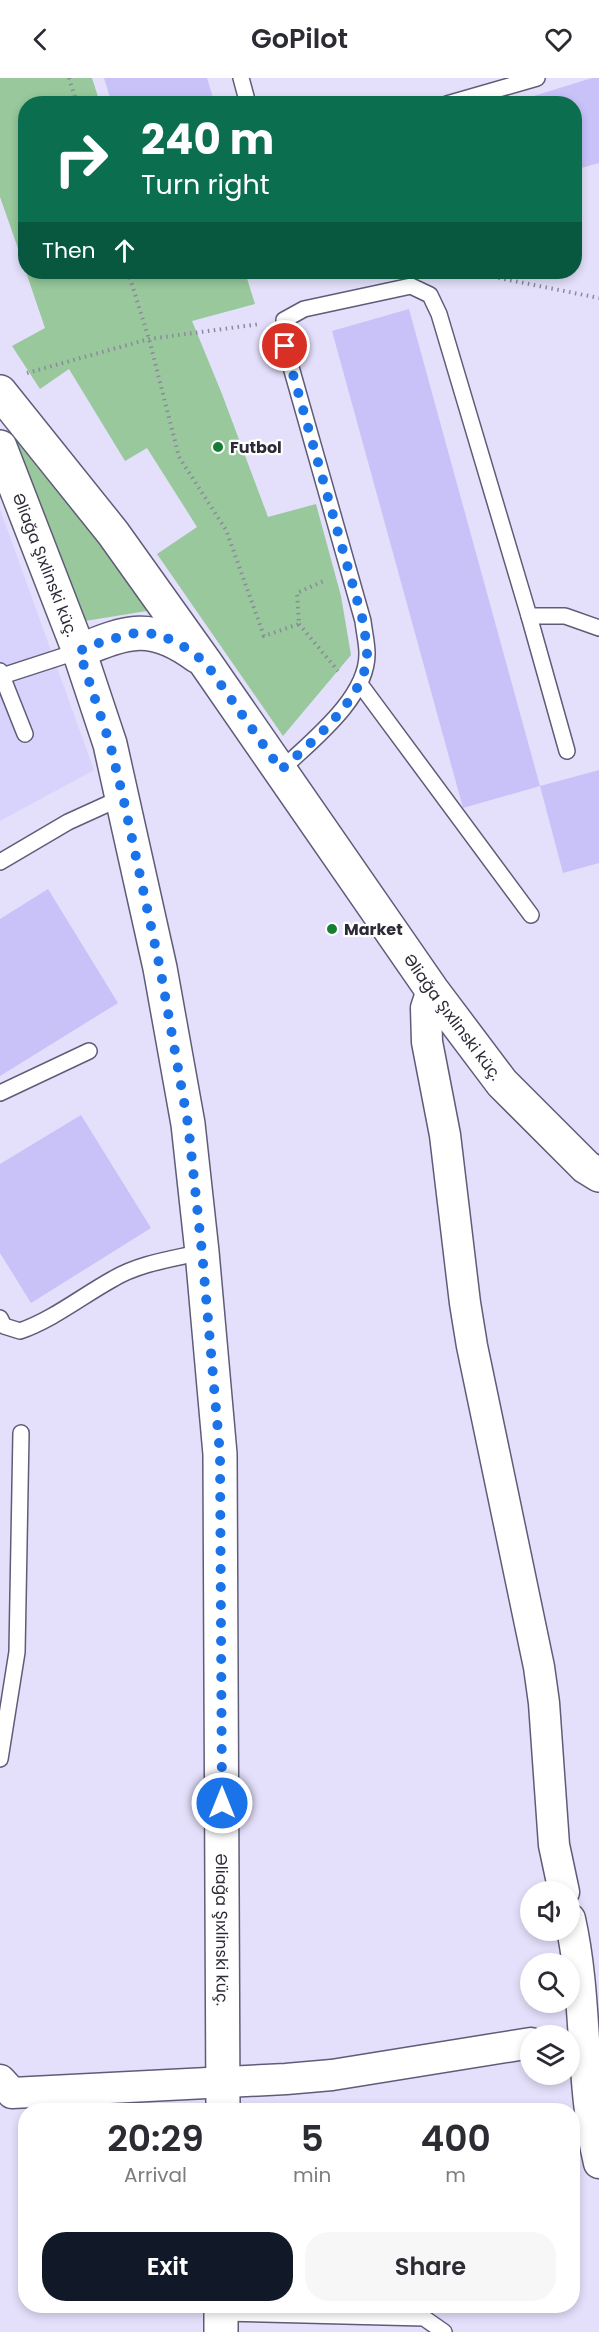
<!DOCTYPE html>
<html lang="en">
<head>
<meta charset="utf-8">
<style>
	:root { --surface:#fff; --page:#f7f7f7; --text:#2b2b33; --muted:#7c7c81; --accent:#111827 }
	body { margin:0; font-family:Poppins,sans-serif; background:var(--page); color:var(--text); height:100vh; display:flex; flex-direction:column; font-size:22px; white-space:nowrap }
	* { box-sizing:border-box; margin:0 }
	p { font-size:20px; color:var(--muted) }
	.icon { flex:none; width:33px; height:33px; fill:none; stroke:currentColor; stroke-width:2; stroke-linecap:round; stroke-linejoin:round }
	.map { position:relative; flex:1; overflow:hidden }
	.sheet { position:absolute; left:18px; top:2025px; width:562px; height:210px; display:flex; flex-direction:column; background:var(--surface); border-radius:24px; box-shadow:0 3px 9px #0003 }
	.sheet>* { flex:none }
	.banner { position:absolute; left:18px; top:18px; width:564px; height:183px; border-radius:24px; box-shadow:0 3px 9px #0003; background:#0b6e4f; color:#fff; overflow:hidden }
	.controls { position:absolute; left:520px; top:1803px; display:grid; gap:12px }
	.controls a { display:grid; place-items:center; width:60px; height:60px; border-radius:50%; background:var(--surface); box-shadow:0 3px 9px #0003; font-size:30px }
	.pin { position:absolute; display:grid; place-items:center; width:51px; height:51px; color:#fff; margin:-26px; border:3px solid #fff; border-radius:50%; box-shadow:0 2px 6px #0007 }
	.me { position:absolute; width:66px; margin:-33px; rotate:0deg; stroke-linejoin:round; filter:drop-shadow(0 0 4px #0008) }
	.turn { display:flex; align-items:center; gap:21px; height:126px; padding:0 24px; font-size:27px }
	.turn .icon { width:78px; height:78px; stroke-width:2.5 }
	.turn b { display:block; font-size:42px; line-height:51px }
	.then { display:flex; align-items:center; height:57px; padding:0 24px; background:#0003; gap:12px; font-size:22px }
	.eta { display:flex; justify-content:space-evenly; align-items:center; height:102px; text-align:center }
	.eta b { font-size:36px; font-weight:600; line-height:42px }
	.cta { display:flex; gap:12px; margin-top:auto; padding:12px 24px }
	.cta a { flex:1; height:69px; border-radius:24px; background:var(--accent); color:#fff; font-size:24px; font-weight:600; line-height:69px; text-align:center }
	.cta a+a { background:var(--page); color:var(--text) }
	header { display:flex; justify-content:space-between; align-items:center; height:78px; padding:0 24px; background:var(--surface); font-size:27px; font-weight:600 }
	.map>svg:first-child { display:block }
</style>
</head>
<body>
<header><svg class="icon" aria-label="back" viewBox="0 0 24 24"><path d="M15 5l-7 7 7 7"/></svg>GoPilot<svg class="icon" aria-label="heart" viewBox="0 0 24 24"><path d="M12 20l-8-8c-3-5 5-10 8-4 3-6 11-1 8 4z"/></svg></header>
<div class="map">
<svg width="599" height="2254" viewBox="0 0 599 2254">
	<rect width="100%" height="100%" fill="#e4e0fb"/>
	<path fill="#d8d3fc" d="M0,431L94,692L0,743Z"/>
	<g fill="#98c89c">
		<path d="M0,0H92L100,25L26,26V193L0,119Z"/>
		<path d="M26,194H245L255,226L192,243L222,316L268,439L316,426L341,518L351,577L283,658L157,476L197,449L147,370L125,383L69,291L40,311L12,268L45,250Z"/>
		<path d="M14,359L153,532L85,543Z"/>
	</g>
	<g fill="#c9c2f9">
		<path d="M104,0H207L215,26H112Z"/>
		<path d="M592,0H599V85L574,92V26L511,25Z"/>
		<path d="M409,231L540,708L463,730L332,253Z"/>
		<path d="M599,692V785L563,795L540,708Z"/>
		<path d="M48,811L118,925L0,998V841Z"/>
		<path d="M81,1037L151,1150L31,1225L0,1175V1086Z"/>
	</g>
	<g fill="none" stroke-linecap="round" stroke-linejoin="round">
		<defs>
			<g id="lane">
				<path d="M241,0L248,26"/>
				<path d="M447,26L537,0"/>
				<path d="M529,538L567,673"/>
				<path d="M0,593L25,656"/>
				<path d="M2,598L79,573"/>
				<path d="M360,606L531,837"/>
				<path d="M281,692C310,664 368,620 367,575C367,565 364,553 363,543L285,268L284,242L304,231L411,208L430,217L439,236L529,538H565L599,550"/>
				<path d="M0,784L68,744L123,719"/>
				<path d="M0,1015L89,973"/>
				<path d="M0,1240L4,1248L20,1253C54,1241 82,1218 113,1201C140,1185 173,1181 202,1174"/>
				<path d="M0,1681L17,1574L21,1355"/>
				<path d="M221,2235L424,2240L444,2254"/>
			</g>
			<g id="street">
				<path d="M432,912L426,930L427,964L445,1057L465,1225L472,1268L539,1589L544,1625L554,1767L564,1814"/>
				<path d="M570,1841C588,1922 580,2005 599,2085"/>
				<path d="M0,2002L12,2015L286,2001L332,1997L531,1965"/>
			</g>
			<g id="secondary">
				<path id="s1" d="M0,314L113,455L205,584L432,912L502,1005L586,1089L599,1097"/>
				<path id="s2" d="M0,369L79,573L110,666L160,890L188,1046L202,1174L220,1376L223,2032"/>
				<path d="M79,573C128,553 151,544 197,578"/>
				<path d="M221,2254V2228"/>
			</g>
		</defs>
		<use href="#lane" stroke="#5f5c78" stroke-width="18"/>
		<use href="#street" stroke="#5f5c78" stroke-width="33"/>
		<use href="#secondary" stroke="#5f5c78" stroke-width="36"/>
		<g stroke="#8c899d" stroke-width="4" stroke-dasharray="1.5 4.5" stroke-linecap="butt">
			<path d="M69,0L77,26"/>
			<path d="M128,194L149,261L179,379L226,452L264,558L299,546L297,515L326,502"/>
			<path d="M469,194L599,220"/>
			<path d="M440,195L451,194"/>
			<path d="M27,295L149,261L260,246"/>
			<path d="M299,546L338,593"/>
		</g>
		<use href="#lane" stroke="#fff" stroke-width="15"/>
		<use href="#street" stroke="#fff" stroke-width="30"/>
		<use href="#secondary" stroke="#fff" stroke-width="33"/>
	</g>
	<g fill="none" stroke-linecap="round" stroke-linejoin="round">
		<path stroke="#1a73e8" stroke-width="10" stroke-dasharray="0 18" d="M222,1725L220,1376L202,1174L188,1046L160,890L123,719L110,666L79,573L104,563L135,555L159,556L183,568L205,584L281,692C310,665 368,619 367,575C367,565 364,553 363,543L285,268"/>
	</g>
	<g fill="#167e32" stroke="#fff" stroke-width="2">
		<circle cx="218" cy="369" r="6"/>
		<circle cx="332" cy="851" r="6"/>
	</g>
	<g text-anchor="middle" dominant-baseline="central" stroke-width="4.5" stroke-linejoin="round" paint-order="stroke">
		<g font-size="16" font-weight="bold" fill="#2d2b37" stroke="#fff" text-anchor="start">
			<text x="230" y="369">Futbol</text>
			<text x="344" y="851">Market</text>
		</g>
		<g font-size="16" fill="#2d2b37" stroke="#fff">
			<text stroke="none"><textPath href="#s2" startOffset="126">Əliağa Şıxlinski küç.</textPath></text>
			<text stroke="none"><textPath href="#s1" startOffset="772">Əliağa Şıxlinski küç.</textPath></text>
			<text stroke="none"><textPath href="#s2" startOffset="1512">Əliağa Şıxlinski küç.</textPath></text>
		</g>
	</g>
</svg>
<div class="controls">
<a><svg class="icon" aria-label="sound" viewBox="0 0 24 24"><path d="M4 9h4l5-4v14l-5-4H4zM17 9q2 3 0 6"/></svg></a>
<a><svg class="icon" aria-label="search" viewBox="0 0 24 24"><circle cx="10" cy="10" r="6"/><path d="M15 15l6 6"/></svg></a>
<a><svg class="icon" aria-label="layers" viewBox="0 0 24 24"><path d="M12 4l9 5-9 5-9-5zM3 14l9 5 9-5"/></svg></a>
</div>
<div class="pin" style="left:285px;top:268px;background:#d93025"><svg class="icon" aria-label="arrive" viewBox="0 0 24 24"><path d="M6 21V4h12l-3 4 3 4H6"/></svg></div>
<svg class="me" style="left:222px;top:1725px" viewBox="-20 -20 40 40"><circle r="17" fill="#1a73e8" stroke="#fff" stroke-width="3"/><path d="M0-11L8 9 0 5-8 9z" fill="#fff"/></svg>
<div class="banner">
<div class="turn"><svg class="icon" aria-label="right" viewBox="0 0 24 24"><path d="M7 20v-9h11M14 6l5 5-5 5"/></svg><div><b>240 m</b>Turn right</div></div>
<div class="then">Then<svg class="icon" aria-label="ahead" viewBox="0 0 24 24"><path d="M12 20V5M6 11l6-6 6 6"/></svg></div>
</div>
<section class="sheet">
<div class="eta">
<div><b>20:29</b><p>Arrival</p></div>
<div><b>5</b><p>min</p></div>
<div><b>400</b><p>m</p></div>
</div>
<div class="cta"><a>Exit</a><a>Share</a></div>
</section>
</div>
</body>
</html>
